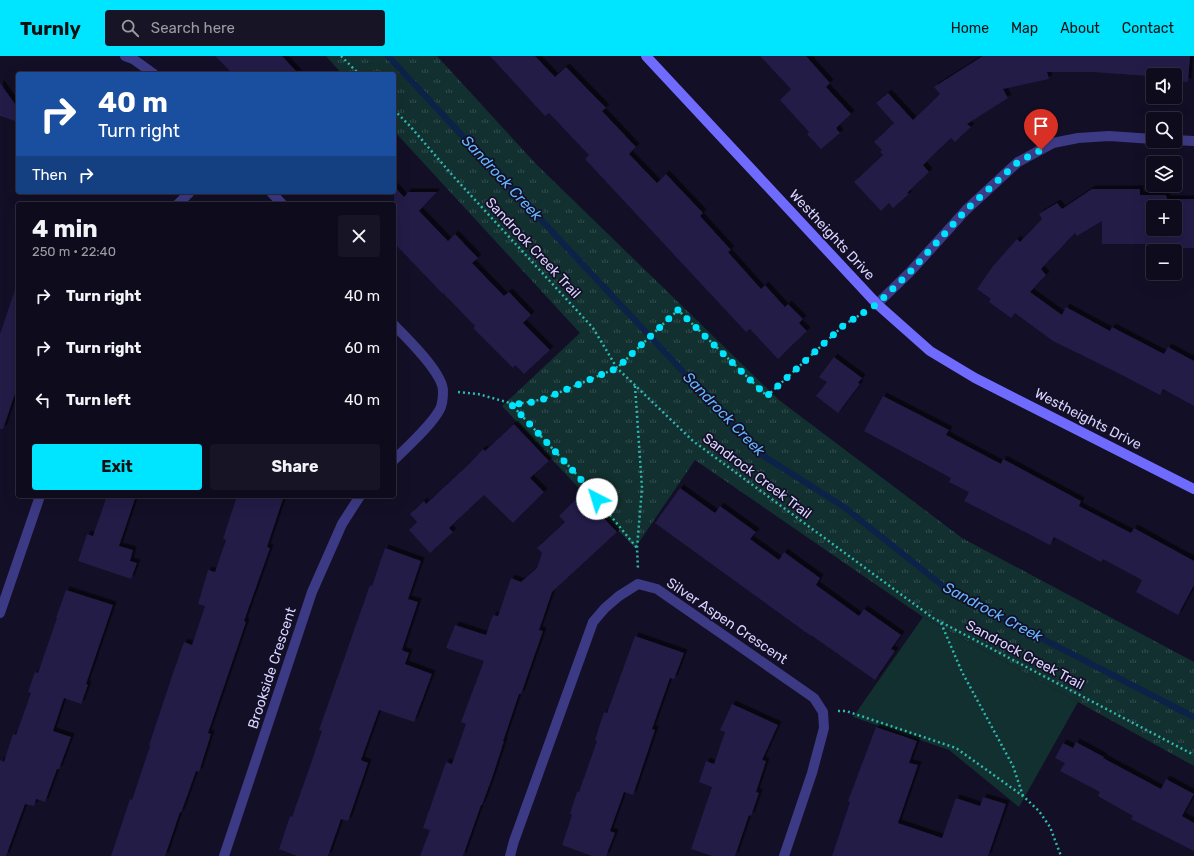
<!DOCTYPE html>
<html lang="en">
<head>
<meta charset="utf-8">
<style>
	:root { --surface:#0e0b1c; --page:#171425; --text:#f1f3f6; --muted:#9b9ba3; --line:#2e2b3b; --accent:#00e5ff }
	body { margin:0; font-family:Rubik,sans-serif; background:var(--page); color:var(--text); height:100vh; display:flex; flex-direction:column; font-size:15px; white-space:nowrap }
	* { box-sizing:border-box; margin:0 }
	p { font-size:13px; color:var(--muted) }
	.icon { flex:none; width:22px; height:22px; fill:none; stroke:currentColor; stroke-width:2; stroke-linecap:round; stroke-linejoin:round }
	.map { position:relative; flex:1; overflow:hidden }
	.drawer { position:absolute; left:16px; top:146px; width:380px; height:296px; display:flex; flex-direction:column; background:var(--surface); border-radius:4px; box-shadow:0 4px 16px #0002,0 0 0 1px var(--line) }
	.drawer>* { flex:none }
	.guide { position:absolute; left:16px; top:16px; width:380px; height:122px; border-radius:4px; box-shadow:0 4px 16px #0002,0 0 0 1px var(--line); background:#1a4fa0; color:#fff; overflow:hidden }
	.buttons { position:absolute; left:1146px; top:12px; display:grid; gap:8px }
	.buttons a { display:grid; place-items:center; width:36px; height:36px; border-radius:4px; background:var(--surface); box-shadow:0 4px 16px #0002,0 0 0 1px var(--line); font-size:20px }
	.pin { position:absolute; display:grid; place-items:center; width:34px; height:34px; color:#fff; margin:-41px -17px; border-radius:50% 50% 50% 0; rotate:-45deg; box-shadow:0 0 4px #0007 }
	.pin .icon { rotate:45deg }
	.me { position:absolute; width:44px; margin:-22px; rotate:320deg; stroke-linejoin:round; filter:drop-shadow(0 0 3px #0008) }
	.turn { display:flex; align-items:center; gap:14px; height:84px; padding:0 16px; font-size:18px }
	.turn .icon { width:52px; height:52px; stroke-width:2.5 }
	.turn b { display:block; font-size:28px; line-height:34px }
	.then { display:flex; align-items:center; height:38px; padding:0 16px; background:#0003; gap:8px; font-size:15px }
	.round { display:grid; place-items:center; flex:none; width:42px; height:42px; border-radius:4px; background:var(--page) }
	.headline { display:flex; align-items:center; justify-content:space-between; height:68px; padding:0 16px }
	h1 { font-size:24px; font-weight:700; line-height:30px }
	.action { display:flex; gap:8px; margin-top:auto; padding:8px 16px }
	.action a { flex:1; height:46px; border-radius:4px; background:var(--accent); color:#111; font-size:16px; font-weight:700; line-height:46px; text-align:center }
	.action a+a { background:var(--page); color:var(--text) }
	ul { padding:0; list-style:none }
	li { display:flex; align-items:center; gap:12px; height:52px; padding:0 16px }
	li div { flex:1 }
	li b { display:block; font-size:15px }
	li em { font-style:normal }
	header { display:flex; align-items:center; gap:24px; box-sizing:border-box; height:56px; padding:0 20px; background:var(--accent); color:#111 }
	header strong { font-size:19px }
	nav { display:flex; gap:22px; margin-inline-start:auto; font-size:14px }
	.search { width:280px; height:36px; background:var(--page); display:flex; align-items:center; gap:10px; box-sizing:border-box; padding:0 14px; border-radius:4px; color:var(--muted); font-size:15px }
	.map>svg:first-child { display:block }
</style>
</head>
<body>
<header>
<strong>Turnly</strong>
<div class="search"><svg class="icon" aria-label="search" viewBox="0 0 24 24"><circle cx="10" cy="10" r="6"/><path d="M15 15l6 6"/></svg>Search here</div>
<nav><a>Home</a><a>Map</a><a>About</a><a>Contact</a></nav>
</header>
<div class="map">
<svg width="1194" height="800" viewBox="0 0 1194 800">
	<defs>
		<pattern id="grass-tufts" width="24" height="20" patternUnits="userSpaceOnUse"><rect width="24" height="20" fill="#12302f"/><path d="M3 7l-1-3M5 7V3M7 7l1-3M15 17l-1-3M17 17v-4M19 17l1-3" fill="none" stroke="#344d4e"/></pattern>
		<filter id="shadow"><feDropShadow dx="3.5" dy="-3.5" stdDeviation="0" flood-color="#0009"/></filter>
	</defs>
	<rect width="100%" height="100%" fill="#130f26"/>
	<path fill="url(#grass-tufts)" d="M326,0H437L537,109L779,344L962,482L1194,606V710L1078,646L923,561L695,404L635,492L502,350L580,277L394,75V18H342Z"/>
	<path fill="#12302f" d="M923,561L1078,646L1019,751L949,694L853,661Z"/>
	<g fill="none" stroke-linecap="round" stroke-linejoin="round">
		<path stroke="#0c2248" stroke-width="6" d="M388,0L759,397L844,451L948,534L1194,661"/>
	</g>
	<g fill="#241b47" fill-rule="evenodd" filter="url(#shadow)">
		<path d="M215,0H282L299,18H233Z"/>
		<path d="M490,0H535L555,21L566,11L606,52L602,55L636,91L629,98L657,127L666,118L703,157L700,160L731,194L728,196L761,233L765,229L785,251L788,248L803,263L799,267L807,275L778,303L750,273L746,276L585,103L589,99L549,57L545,60Z"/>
		<path d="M760,0H806L830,27L826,31L851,58L836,72L840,77L821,93L807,78L809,76L780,44L791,33Z"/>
		<path d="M983,0H1190L1188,26L1175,25V19H1153V23H1149V20L1092,16H1047L1049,23L1003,33L1008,42L967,68L971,71L955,86L951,82L923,109L929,116L907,137L909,138L893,152L889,147L881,155L854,126L883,99L880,96L882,94L874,86L894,67L876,47L888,37L913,64L940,38L934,31Z"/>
		<path d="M0,27L18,52V66L0,60Z"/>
		<path d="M394,130L404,141L408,136H437L419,155L448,185L455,178L478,202L472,207L504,240L509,236L531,259L523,267L550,294L524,318L515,309L513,312L473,272L475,270L443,237V238L394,187Z"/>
		<path d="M1092,133H1140V139H1166L1167,143H1194V192H1145V188H1102V165L1077,180L1075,177L1041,213L1046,219L1030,236L1062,259L1066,251L1110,275L1112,271L1164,298L1168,291L1194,305V350L1163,333L1160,339L1116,316L1053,285L1015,257L1011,262L989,246L991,243L977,233L993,210L1017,183L1020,186L1042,163L1039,158L1057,147L1062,153ZM1153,151H1175V173H1153Z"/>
		<path d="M15,234L18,235V329L3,373H0V278Z"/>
		<path d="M834,301L862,322L858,327L860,328L838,357L816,340L827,326L819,321Z"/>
		<path d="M883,340L949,374L946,379L948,380L1001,408L1003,403L1081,445L1079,450L1131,477L1134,472L1194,505V529L1178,559L1136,536L1142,524L1103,503L1101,506L1054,481L1050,489L964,445L969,436L949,426L951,422L864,375Z"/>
		<path d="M514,368L549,405L530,422L544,436L513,467L484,439L449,472L453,476L430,497L409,474L417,466L410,458L424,445L426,448L470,407L483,393L485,395Z"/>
		<path d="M680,432L715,457L720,450L756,476L750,483L779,504L784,496L820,522L816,529L859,560L864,553L901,579L891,593L895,595L875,624L811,579V580L655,467Z"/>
		<path d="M581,438L617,476L552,536L539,574L543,575L521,638H519L503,685H504L492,722L482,749H481L463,800H420L430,774L423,772L446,706L452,708L466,668L461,666L484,605L446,592L455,569L486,579L493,559L498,560L511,522L521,526L537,512L542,497L537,492L565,466L559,460Z"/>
		<path d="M107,440H126L135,443L119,490L133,494L130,505L137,507L131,523L78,505L87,478L93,480Z"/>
		<path d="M237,440H284L267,491L270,492L244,565L246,566L208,677L211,678L199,716L196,715L181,757L180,756L165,800H111L130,743L132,744L150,690L149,689L171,623L184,586L192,589L205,550L198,548L208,514L215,516L226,484L223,483Z"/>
		<path d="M385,492L421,505L408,543L418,546L402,594L409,597L405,608L432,618L414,666L379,654L361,704L368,707L348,765L341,763L328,800H297L279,793L290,760L292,761L308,716L322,675L319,674L370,529L372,530Z"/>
		<path d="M66,534L113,549L86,628L88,629L81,648L64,642L53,675L71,681L59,713H57L45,746L36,743L34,750L25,748L6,800H0V704L4,706L13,678L16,679L31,637L28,636L35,616L38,617L57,562H56Z"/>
		<path d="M635,580L684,597L674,623L670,622L652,673L655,674L633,739L624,736L610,775L615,777L606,800H592L562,789L572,759L570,758L577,736H579L597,685L595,684L604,656L607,657Z"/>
		<path d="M732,648L778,669L762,704L766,705L756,736L759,737L751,760L749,759L735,800H712L691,793L712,731L699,726L706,705L714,708L725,676L720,674Z"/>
		<path d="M876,671L917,685L909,707L918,709L898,767L942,782L956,742L980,750L983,741L1006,748L988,800H832L850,746L848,745Z"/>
		<path d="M1076,686L1104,701L1103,702L1161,733L1166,723L1194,738L1182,760L1194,767V795L1131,763L1133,760L1098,740L1100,736L1060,715L1065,707L1055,702L1063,687L1073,692Z"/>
	</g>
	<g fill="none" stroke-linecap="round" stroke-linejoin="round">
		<g stroke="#2fb8b0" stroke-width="2.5" stroke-dasharray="2 3" stroke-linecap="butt">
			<path d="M341,0L359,18"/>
			<path d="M394,54L410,70L453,120L593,272L617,312L693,385L933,562L1194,699"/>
			<path d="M635,330L642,432L637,492L638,513"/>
			<path d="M458,336L478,338L510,347H524L544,343L617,312L678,254L767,340L844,269L863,257"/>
			<path d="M510,347L578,420L637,492"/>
			<path d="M941,567L962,616L1013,710L1023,740"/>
			<path d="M838,655H846L956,692L1023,740L1039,755L1050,771L1061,800"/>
		</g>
		<g stroke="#3d3a85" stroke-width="10">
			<path d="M125,0L133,3L154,18"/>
			<path d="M1175,84L1194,85"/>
			<path d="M271,136L282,148"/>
			<path d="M178,148L190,136"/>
			<path d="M877,248L910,216L966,154L1018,106L1053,87L1078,82L1109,80L1153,83"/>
			<path d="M394,269C407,282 443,317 443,335C443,340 442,349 440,353C432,369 407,391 394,404"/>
			<path d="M0,557L40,440"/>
			<path d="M224,800L312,536L342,468L360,440"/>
			<path d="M510,800L514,785L593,566L605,552L619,540L638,528L657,533L814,642L823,656L824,672L812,717L784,800"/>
		</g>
		<path stroke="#6f6bff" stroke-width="10" d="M646,0L877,248L930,295L975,322L1194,433"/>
	</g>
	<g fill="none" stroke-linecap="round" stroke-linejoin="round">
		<path stroke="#00e5ff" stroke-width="7" stroke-dasharray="0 12.6" d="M597,443L578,420L510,347L524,348L544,343L617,312L678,254L767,340L844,269L877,248L910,216L966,154L1018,106L1041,94"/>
	</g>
	<g text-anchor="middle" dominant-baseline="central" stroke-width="3.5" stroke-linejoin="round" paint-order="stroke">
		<g font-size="14" fill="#d9d4ff" stroke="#130f26">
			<text transform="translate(832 179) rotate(47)">Westheights Drive</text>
			<text transform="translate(533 192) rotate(47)">Sandrock Creek Trail</text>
			<text transform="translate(1088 363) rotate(27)">Westheights Drive</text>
			<text transform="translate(757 420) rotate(37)">Sandrock Creek Trail</text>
			<text transform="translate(727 565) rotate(34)">Silver Aspen Crescent</text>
			<text transform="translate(1025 599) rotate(28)">Sandrock Creek Trail</text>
			<text transform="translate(272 612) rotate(-72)">Brookside Crescent</text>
		</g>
		<g font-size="15" font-style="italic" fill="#62b6ff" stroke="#130f26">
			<text transform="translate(502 122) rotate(47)">Sandrock Creek</text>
			<text transform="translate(724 358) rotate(46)">Sandrock Creek</text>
			<text transform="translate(993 556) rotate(28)">Sandrock Creek</text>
		</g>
	</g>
</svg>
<div class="buttons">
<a><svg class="icon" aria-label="sound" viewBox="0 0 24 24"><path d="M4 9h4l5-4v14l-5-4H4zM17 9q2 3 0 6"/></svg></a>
<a><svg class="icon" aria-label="search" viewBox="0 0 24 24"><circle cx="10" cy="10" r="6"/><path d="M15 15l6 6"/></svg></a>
<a><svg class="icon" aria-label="layers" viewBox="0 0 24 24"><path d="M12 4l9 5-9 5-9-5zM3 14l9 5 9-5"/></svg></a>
<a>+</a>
<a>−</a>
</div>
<div class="pin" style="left:1041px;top:94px;background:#d93025"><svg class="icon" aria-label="arrive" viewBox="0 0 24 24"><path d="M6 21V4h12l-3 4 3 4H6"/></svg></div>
<svg class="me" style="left:597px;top:443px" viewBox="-20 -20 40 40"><circle r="19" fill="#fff"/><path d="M0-13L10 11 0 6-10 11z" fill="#00e5ff"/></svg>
<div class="guide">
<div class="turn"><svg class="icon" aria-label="right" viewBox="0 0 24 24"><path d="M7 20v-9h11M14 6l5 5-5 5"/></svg><div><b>40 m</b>Turn right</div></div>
<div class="then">Then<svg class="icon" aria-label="right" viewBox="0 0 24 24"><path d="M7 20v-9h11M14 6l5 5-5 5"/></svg></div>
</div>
<section class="drawer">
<div class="headline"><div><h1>4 min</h1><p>250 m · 22:40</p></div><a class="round"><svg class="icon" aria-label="close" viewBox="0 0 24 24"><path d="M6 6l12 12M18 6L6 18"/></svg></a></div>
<ul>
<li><svg class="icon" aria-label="right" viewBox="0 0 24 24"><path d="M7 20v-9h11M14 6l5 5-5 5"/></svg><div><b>Turn right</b></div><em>40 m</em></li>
<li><svg class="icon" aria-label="right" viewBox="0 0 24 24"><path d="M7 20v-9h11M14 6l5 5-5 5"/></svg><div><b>Turn right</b></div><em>60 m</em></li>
<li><svg class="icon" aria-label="left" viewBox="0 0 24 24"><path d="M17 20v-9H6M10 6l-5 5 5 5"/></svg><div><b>Turn left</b></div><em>40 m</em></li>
</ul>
<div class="action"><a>Exit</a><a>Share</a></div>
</section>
</div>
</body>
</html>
